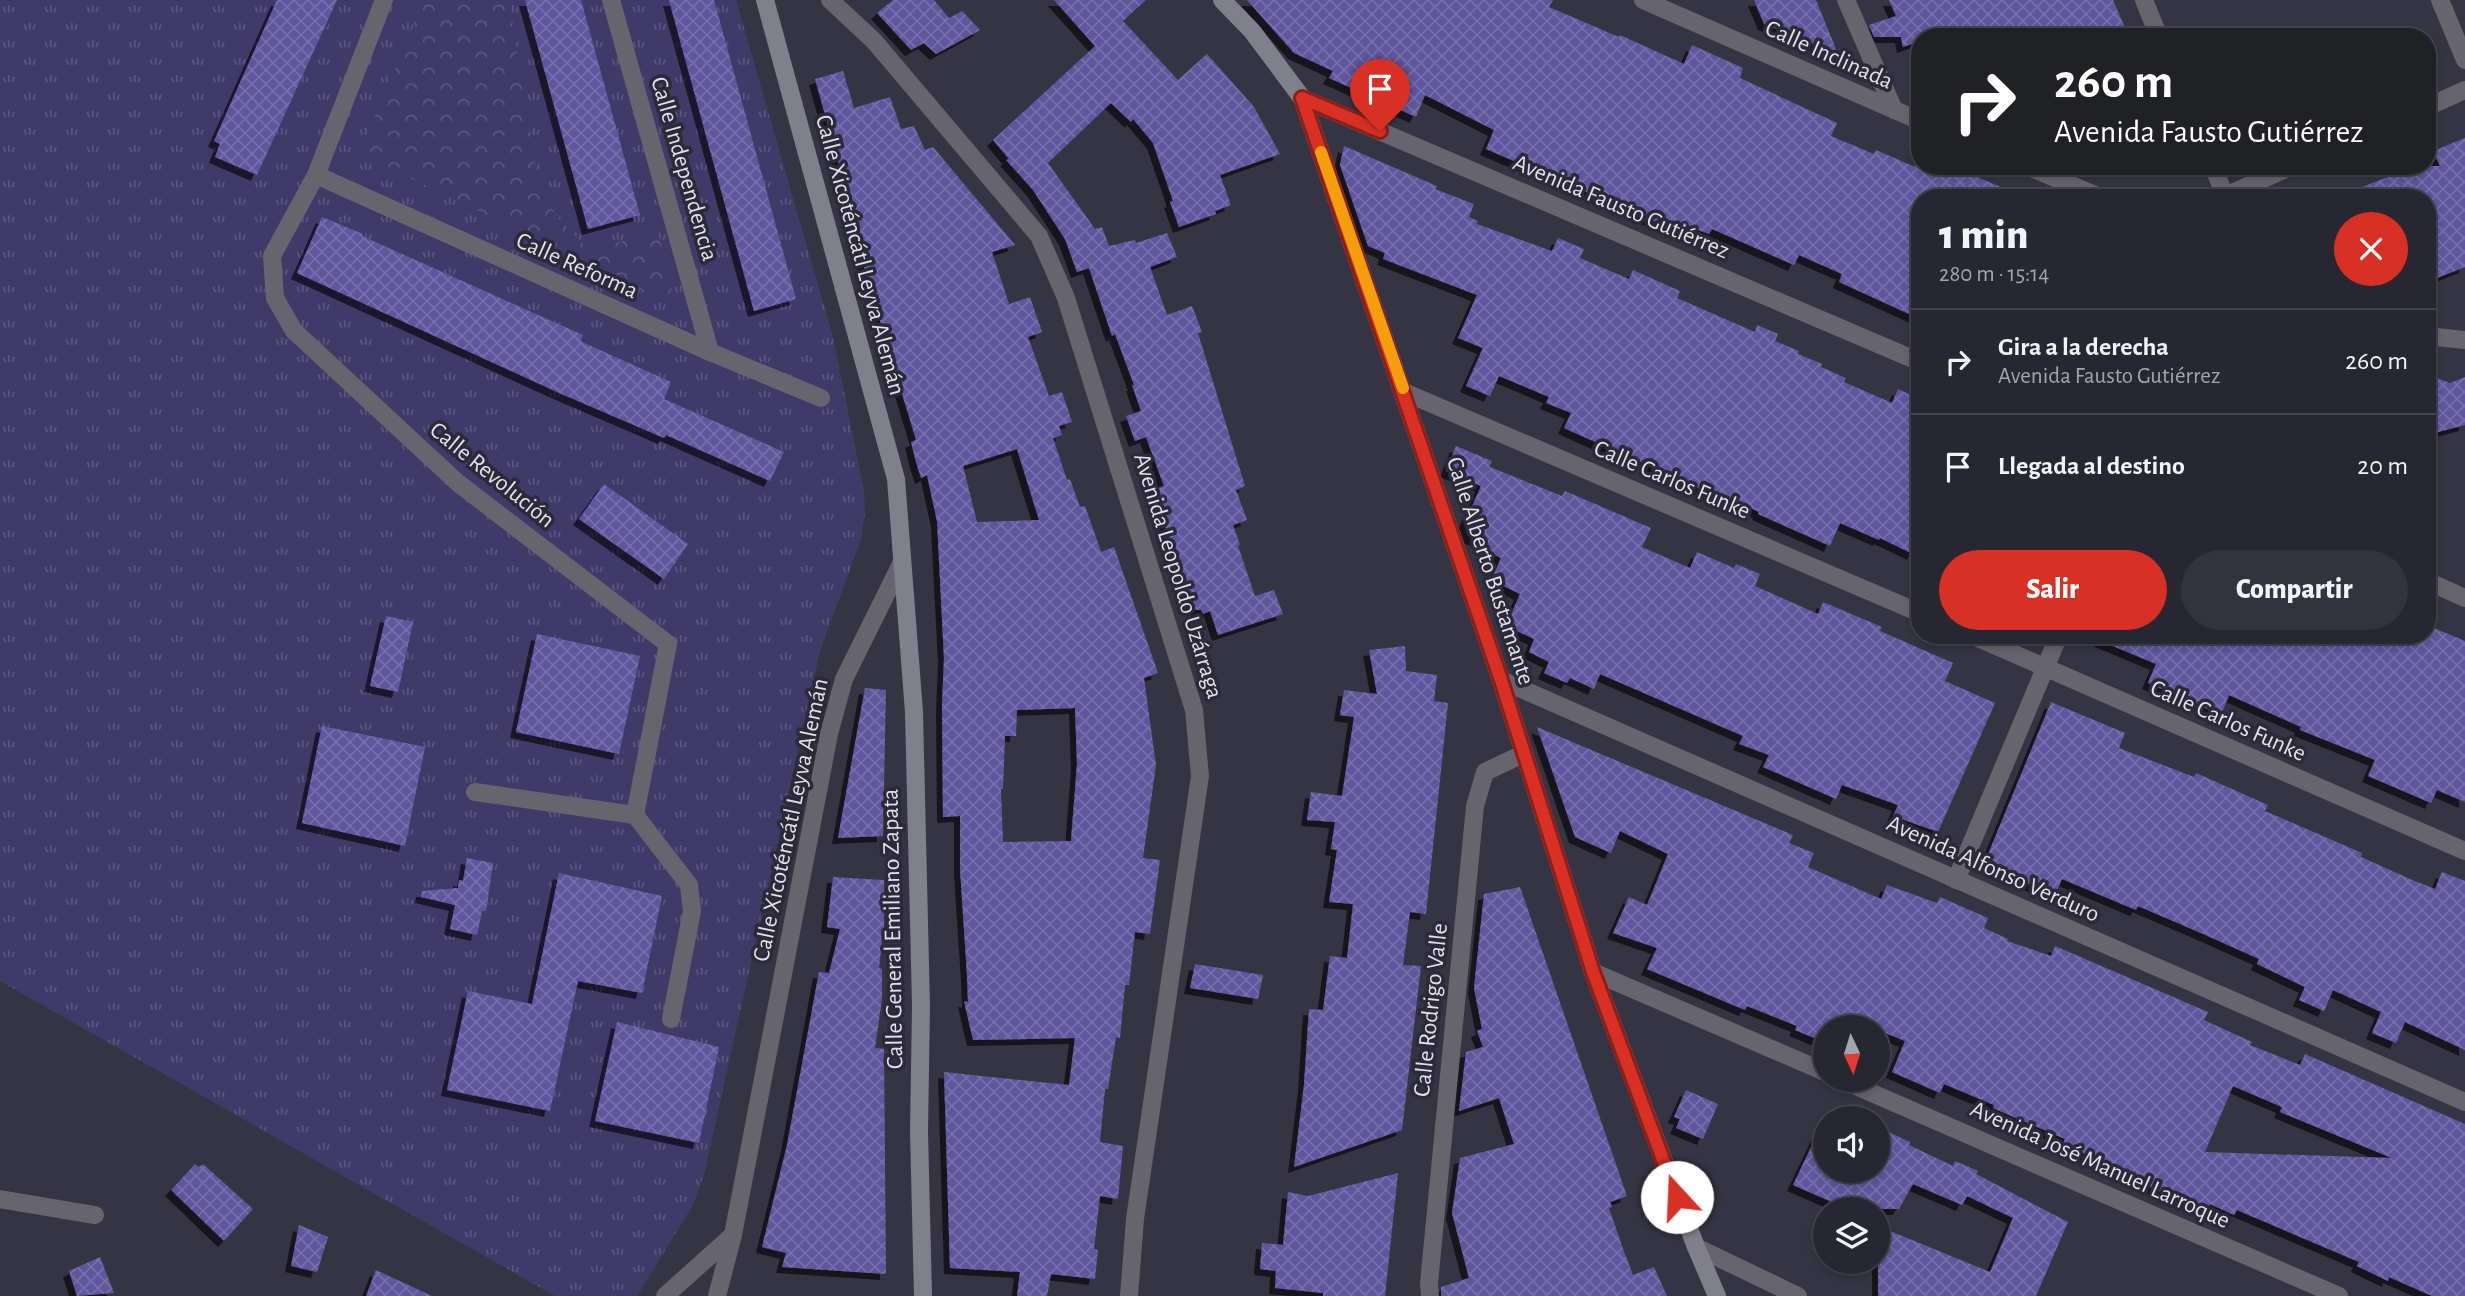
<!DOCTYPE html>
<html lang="es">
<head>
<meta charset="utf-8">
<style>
	:root { --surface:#272732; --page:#33333e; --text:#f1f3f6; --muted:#a4a5ac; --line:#43444d; --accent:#d93025 }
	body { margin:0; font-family:"Alegreya Sans",sans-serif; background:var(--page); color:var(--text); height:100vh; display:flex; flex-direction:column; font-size:26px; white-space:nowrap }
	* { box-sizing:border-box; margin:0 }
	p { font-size:23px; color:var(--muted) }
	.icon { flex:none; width:38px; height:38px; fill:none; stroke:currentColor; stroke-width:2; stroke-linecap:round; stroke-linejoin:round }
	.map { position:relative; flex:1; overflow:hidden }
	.drawer { position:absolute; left:1911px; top:189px; width:525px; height:455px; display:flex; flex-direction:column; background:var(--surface); border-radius:28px; box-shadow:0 4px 10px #0003,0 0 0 2px var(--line) }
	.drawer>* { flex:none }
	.banner { position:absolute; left:1911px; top:28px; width:525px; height:147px; border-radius:28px; box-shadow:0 4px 10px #0003,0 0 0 2px var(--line); background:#202124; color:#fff; overflow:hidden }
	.needle { width:46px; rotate:176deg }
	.tools { position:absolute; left:1813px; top:1015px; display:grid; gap:14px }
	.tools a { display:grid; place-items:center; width:77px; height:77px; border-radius:50%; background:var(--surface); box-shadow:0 4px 10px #0003,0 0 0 2px var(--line); font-size:35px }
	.pin { position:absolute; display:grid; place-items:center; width:60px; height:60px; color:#fff; margin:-72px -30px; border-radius:50% 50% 50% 0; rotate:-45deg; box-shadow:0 0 7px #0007 }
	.pin .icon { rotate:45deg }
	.me { position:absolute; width:77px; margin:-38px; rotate:340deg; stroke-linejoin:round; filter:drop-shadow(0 0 5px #0008) }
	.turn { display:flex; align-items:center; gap:24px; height:147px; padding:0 28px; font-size:32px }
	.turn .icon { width:91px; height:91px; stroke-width:2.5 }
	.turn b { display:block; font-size:49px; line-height:60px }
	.round { display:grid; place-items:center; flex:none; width:74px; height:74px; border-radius:37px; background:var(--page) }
	.overview { display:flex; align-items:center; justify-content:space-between; height:119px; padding:0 28px }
	h1 { font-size:42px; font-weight:800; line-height:52px }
	.action { display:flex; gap:14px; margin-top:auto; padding:14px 28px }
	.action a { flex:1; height:80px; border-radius:42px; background:var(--accent); color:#fff; font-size:28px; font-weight:800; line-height:80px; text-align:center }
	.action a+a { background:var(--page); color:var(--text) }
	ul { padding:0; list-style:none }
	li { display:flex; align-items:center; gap:21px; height:105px; padding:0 28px; border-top:2px solid var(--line) }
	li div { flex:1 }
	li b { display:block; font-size:26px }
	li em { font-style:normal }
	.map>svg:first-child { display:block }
</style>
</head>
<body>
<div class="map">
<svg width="2465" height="1296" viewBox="0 0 2465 1296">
	<defs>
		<pattern id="grass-tufts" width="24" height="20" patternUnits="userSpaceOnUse" patternTransform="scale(1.75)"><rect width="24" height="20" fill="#403a69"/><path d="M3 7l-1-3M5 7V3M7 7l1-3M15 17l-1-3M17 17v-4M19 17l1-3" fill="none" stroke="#5b567f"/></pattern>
		<pattern id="park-crowns" width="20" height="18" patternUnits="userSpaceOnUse" patternTransform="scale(1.75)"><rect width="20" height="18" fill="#403a69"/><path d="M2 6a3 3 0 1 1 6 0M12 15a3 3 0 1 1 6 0" fill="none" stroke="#5b567f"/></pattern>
		<pattern id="building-cross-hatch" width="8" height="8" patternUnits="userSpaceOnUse" patternTransform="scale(1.75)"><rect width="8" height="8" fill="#5f569d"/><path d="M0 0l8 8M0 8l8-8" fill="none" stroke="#766eab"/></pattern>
		<filter id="shadow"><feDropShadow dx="-6" dy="6" stdDeviation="0" flood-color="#0009"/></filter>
	</defs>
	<rect width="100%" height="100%" fill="#343443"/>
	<path fill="url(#grass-tufts)" d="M0,0H736L833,337L864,491L865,513L861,540L820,651L704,1175L693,1205L637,1296H555L0,981Z"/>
	<path fill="url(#park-crowns)" d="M424,0H509L539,189L560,220L589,250L658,232L672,287L671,295L665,298L655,297L359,153Z"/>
	<g fill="url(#building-cross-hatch)" fill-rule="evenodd" filter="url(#shadow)">
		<path d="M277,0H337L257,175L215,157L220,144L214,141Z"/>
		<path d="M525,0H581L640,215L588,229Z"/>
		<path d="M669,0H714L796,299L754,311Z"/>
		<path d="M893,0H934L949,18L962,11L980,30L936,54L924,43L911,50L877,13Z"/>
		<path d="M1054,0H1146L1123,21L1178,80L1207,54L1254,107L1280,154L1220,175L1231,205L1215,211L1216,214L1179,227L1170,202L1173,201L1153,143L1133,119L1131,122L1111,103L1048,163L1095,229L1102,227L1109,246L1135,240L1136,243L1167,233L1177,257L1150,267L1167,315L1192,306L1202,332L1198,333L1245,486L1236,490L1247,520L1233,525L1240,545L1238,546L1255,596L1274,590L1283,614L1218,635L1210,611L1203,614L1201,610H1193L1153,490L1164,486L1146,437L1135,441L1126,416L1141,411L1132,385H1134L1115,334L1112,336L1089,268L1077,272L1065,239L1033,190L1006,160L1009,159L993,140L1095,46Z"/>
		<path d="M1247,0H1553L1549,7L1619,37L1620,35L1684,64L1692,45L1743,68L1740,78L1837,123L1831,136L1874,154L1876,150L1913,166H1951L2027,198H1920V319L1839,282L1842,274L1799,255L1794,265L1712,229L1709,234L1677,222L1674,230L1486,149L1494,130L1425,95L1416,117L1329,78L1333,71L1294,53Z"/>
		<path d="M1754,0H1816L1838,54L1764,24Z"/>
		<path d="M1889,0H2113L2126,30L2111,37H1920V41L1903,47L1901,37H1874L1869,25L1896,16Z"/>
		<path d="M843,71L854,108L890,97L901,129L914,126L925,150L933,147L1015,245L992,252L1009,304L1030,297L1042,332L1028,337L1049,396L1062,392L1072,422L1059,426L1062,435L1053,438L1067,480L1070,479L1080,507L1085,506L1101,552L1114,547L1158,673L1144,678L1156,765L1143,858L1160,860L1150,934L1135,932L1129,985H1125L1120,1038L1116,1037L1108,1089H1105L1100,1142L1123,1146L1118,1199L1100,1196L1094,1249L1098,1250L1095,1279L1051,1274L1047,1296H1017L1020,1272L950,1268L944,1072L1069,1085L1075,1038L973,1040L964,1001L968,1002L967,975L960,869V816L943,817L942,706L944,658L937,521L927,475L921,478L916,462L911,442L916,440L847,211L850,210L843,179L815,79ZM1017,449L1039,520L977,522L963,466ZM1075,708L1077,764L1071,841L1003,842L1001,789H1003L1005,736H1016L1017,710Z"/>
		<path d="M2465,138V267L2427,282V198H2340L2339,196L2416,166H2440L2433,151Z"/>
		<path d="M1344,146L1437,186L1435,189L1474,204L1469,217L1478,221L1477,224L1552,251L1558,238L1584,249L1580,258L1629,279L1633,270L1680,291L1677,298L1755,332L1757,325L1778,334L1775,341L1799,351L1798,354L1822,364L1821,367L1846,378L1844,382L1892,403L1898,389L1920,399V540L1913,554L1880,538L1879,540L1840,523L1830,546L1758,514L1759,512L1711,489L1709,493L1564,428L1571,413L1546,403L1549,397L1499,376L1490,396L1466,386L1483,348L1458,338L1477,295L1383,259L1385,253L1368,246L1340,165Z"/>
		<path d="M322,217L363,234L362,236L583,335L580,341L671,382L664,399L784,452L770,481L666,435L664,438L557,392L297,273Z"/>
		<path d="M2427,374L2450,383L2465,377V425L2427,435Z"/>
		<path d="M1456,446L1492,461L1483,483L1490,467L1562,496L1565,491L1651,528L1642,547L1690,568L1697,552L1734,568L1736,564L1760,574L1755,586L1818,614L1823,602L1882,627L1880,631L1953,663L1945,681L1995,703L1938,832L1893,816L1898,805L1842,785L1836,799L1763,767L1769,755L1739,744L1743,736L1600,674L1594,689L1570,678L1567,683L1544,673L1549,662L1529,652L1534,639L1506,626L1520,594L1491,580L1501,558L1482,549L1485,543L1471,538L1465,522L1481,486L1446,471Z"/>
		<path d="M604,484L688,544L664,579L579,519Z"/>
		<path d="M386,616L413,622L398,692L370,686Z"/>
		<path d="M2427,625L2465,641V802L2437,790L2431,803L2368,776L2375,760L2300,730L2301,727L2229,695L2221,715L2148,683L2156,664L2089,636L2427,635Z"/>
		<path d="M537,634L640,656L619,754L516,732Z"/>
		<path d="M1405,646L1406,671L1437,675L1434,701L1448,703L1426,914L1410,912L1403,965L1421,966L1402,1130L1294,1167L1304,1085L1309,1009L1323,1010L1330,956L1347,958L1353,904L1329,902L1337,850L1331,849L1335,822L1307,820L1311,792L1342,796L1354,717L1340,715L1344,690L1377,694L1369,650Z"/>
		<path d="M865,688L886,690L883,836L838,838Z"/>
		<path d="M2051,702L2125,733L2119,748L2194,777L2196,773L2268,805L2265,811L2362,853L2361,857L2410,879L2435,889L2442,872L2465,881V1050L2405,1022L2396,1043L2372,1033L2381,1012L2333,990L2324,1011L2299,1000L2305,987L2257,964L2259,959L2201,933L2138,906L2136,910L2062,879L2055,895L1984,864Z"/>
		<path d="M322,726L425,747L405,846L302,823Z"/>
		<path d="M1537,727L1793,835L1789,843L1814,853L1808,867L1881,899L1887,885L1937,903L1940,897L1988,918L1984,928L2008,939L2007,941L2051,956L2055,946L2208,1012L2204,1020L2252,1042L2250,1045L2300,1065L2305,1054L2465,1124V1296H2432L2389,1277L2388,1281L2357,1266L2359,1262L2237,1210L2234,1215L2210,1204L2207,1212L2085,1158L2087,1155L2063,1144L2065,1139L2002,1112L1993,1108L1994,1105L1944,1084L1940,1093L1892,1072L1905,1041L1878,1030V1027H1825L1819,1040L1795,1030L1797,1026L1747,1006L1745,1010L1647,969L1657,948L1613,933L1629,897L1647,905L1668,854L1620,831L1611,853L1575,837ZM2233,1086L2282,1107L2280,1112L2392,1158L2205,1152Z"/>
		<path d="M467,858L493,863L486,911H482L477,935L450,929L455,905L421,897L422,891L458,888L459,880L463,881Z"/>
		<path d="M559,873L662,896L642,993L578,981L550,1111L447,1090L468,991L532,1004Z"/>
		<path d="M833,877L884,880V927L879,968L882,969V999L875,1048L884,1049L886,1274L782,1267L786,1253L762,1247L787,1145L819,972L829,973L840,929L827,927Z"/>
		<path d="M1520,887L1627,1196L1610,1202L1612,1207L1609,1208L1622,1246L1633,1275L1654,1267L1667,1296H1441V1287L1469,1278L1452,1213L1460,1158L1514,1144L1499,1098L1459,1111L1466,1052L1483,1047L1477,1031L1482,1029L1474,988L1484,894Z"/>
		<path d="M1195,964L1263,975L1258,999L1190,988Z"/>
		<path d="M617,1022L719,1047L699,1143L595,1121Z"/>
		<path d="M1686,1090L1718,1104L1703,1139L1676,1128L1680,1119L1674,1117Z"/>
		<path d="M1825,1118V1171H1878V1127L1910,1142L1909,1145L1953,1166L1955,1161L1978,1171L1976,1174L2068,1222L2036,1296H1878V1226L1990,1272L2013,1218L1967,1196L1962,1205L1913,1184L1899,1209H1848L1793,1185Z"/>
		<path d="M195,1164L199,1167L203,1164L253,1209L224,1241L171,1190Z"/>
		<path d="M1398,1173L1385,1296H1323V1293L1275,1288L1276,1271L1260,1269L1262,1243L1283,1245L1288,1192L1308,1196Z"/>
		<path d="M299,1225L328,1237L317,1272L291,1266Z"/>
		<path d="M100,1257L114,1293L77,1296L69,1271Z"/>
		<path d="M376,1270L432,1296H366Z"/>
	</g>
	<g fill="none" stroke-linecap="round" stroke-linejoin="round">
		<g stroke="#66656d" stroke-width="18">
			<path d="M384,0L316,175L272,256L275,298L294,331L458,483L668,644L635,815L689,885L692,911L671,1019"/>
			<path d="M611,0L710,352"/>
			<path d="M830,0L874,41L1039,236L1066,298L1194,710L1200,776L1135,1219L1129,1296"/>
			<path d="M1643,0L1920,121"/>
			<path d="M1846,0L1894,110"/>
			<path d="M2144,0L2159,37"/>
			<path d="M2440,0L2465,60"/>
			<path d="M1302,98L1920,362"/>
			<path d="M2427,107L2465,90"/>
			<path d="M2027,166L2102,198"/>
			<path d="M2213,166L2225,196"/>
			<path d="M316,175L710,352L821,398"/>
			<path d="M2221,198L2292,166"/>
			<path d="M2427,336L2465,340"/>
			<path d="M1404,392L1920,613"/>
			<path d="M2427,581L2465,598"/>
			<path d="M1971,635L2465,851"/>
			<path d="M1501,680L2465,1102"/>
			<path d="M475,792L635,815"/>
			<path d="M1956,880L2059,635"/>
			<path d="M1593,972L1825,1072"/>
			<path d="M1842,1080L2339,1296"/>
			<path d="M0,1199L95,1215"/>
			<path d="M1696,1247L1798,1296"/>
			<path d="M665,1296L733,1235"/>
			<path d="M717,1296L733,1235L829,734L844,679L902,562"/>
			<path d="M1430,1296L1429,1283L1475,806L1485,772L1523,754"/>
		</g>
		<g stroke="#80808c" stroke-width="18">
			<path d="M765,0L896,479L914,712L921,1006L919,1131L923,1296"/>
			<path d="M1222,0L1252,31L1302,98L1501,680L1593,972L1696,1247L1717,1296"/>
		</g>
	</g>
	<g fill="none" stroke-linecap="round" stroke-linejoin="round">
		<defs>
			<path id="route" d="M1380,131L1302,98L1501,680L1593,972L1677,1197"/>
		</defs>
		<use href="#route" stroke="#8d1f18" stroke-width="18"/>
		<use href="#route" stroke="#d93025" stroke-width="12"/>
		<path stroke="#f59e0b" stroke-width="12" d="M1321,152L1403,388"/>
	</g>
	<g text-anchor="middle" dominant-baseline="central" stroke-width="7" stroke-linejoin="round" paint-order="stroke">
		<g font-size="24" fill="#e2e1eb" stroke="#2a2a38">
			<text transform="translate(1829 55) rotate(24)">Calle Inclinada</text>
			<text transform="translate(684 169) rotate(74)">Calle Independencia</text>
			<text transform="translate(1621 207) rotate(23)">Avenida Fausto Gutiérrez</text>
			<text transform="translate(860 255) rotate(75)">Calle Xicoténcátl Leyva Alemán</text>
			<text transform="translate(577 266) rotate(24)">Calle Reforma</text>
			<text transform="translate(492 475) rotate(39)">Calle Revolución</text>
			<text transform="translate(1672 480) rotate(23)">Calle Carlos Funke</text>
			<text transform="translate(1490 571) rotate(72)">Calle Alberto Bustamante</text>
			<text transform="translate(1178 576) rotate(73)">Avenida Leopoldo Uzárraga</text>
			<text transform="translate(2228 721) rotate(24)">Calle Carlos Funke</text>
			<text transform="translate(791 820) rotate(-78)">Calle Xicoténcátl Leyva Alemán</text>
			<text transform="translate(1993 869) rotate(24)">Avenida Alfonso Verduro</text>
			<text transform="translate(893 929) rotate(-91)">Calle General Emiliano Zapata</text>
			<text transform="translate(1431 1010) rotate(-84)">Calle Rodrigo Valle</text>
			<text transform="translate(2100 1165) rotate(24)">Avenida José Manuel Larroque</text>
		</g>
	</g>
</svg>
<div class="tools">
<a><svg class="needle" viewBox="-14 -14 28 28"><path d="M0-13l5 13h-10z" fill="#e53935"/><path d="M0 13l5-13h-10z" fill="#a4a5ac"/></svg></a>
<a><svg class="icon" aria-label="sound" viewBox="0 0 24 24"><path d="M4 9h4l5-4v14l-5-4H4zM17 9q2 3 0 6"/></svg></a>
<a><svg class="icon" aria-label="layers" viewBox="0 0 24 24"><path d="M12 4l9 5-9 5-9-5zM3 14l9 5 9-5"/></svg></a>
</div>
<div class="pin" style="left:1380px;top:131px;background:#d93025"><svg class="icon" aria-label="arrive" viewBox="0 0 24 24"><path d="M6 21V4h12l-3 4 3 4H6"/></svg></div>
<svg class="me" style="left:1677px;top:1197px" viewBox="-20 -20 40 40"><circle r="19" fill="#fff"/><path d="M0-13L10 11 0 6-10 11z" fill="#d93025"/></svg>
<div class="banner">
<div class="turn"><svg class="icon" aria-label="right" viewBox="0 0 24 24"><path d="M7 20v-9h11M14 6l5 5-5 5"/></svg><div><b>260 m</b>Avenida Fausto Gutiérrez</div></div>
</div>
<section class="drawer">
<div class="overview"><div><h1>1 min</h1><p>280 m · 15:14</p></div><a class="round" style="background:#d93025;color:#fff"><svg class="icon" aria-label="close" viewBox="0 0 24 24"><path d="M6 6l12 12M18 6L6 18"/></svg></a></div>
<ul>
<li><svg class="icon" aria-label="right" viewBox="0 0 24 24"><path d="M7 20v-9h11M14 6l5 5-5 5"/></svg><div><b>Gira a la derecha</b><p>Avenida Fausto Gutiérrez</p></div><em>260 m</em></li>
<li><svg class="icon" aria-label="arrive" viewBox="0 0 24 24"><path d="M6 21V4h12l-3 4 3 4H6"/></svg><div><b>Llegada al destino</b></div><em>20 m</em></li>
</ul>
<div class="action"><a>Salir</a><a>Compartir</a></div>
</section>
</div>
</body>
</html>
